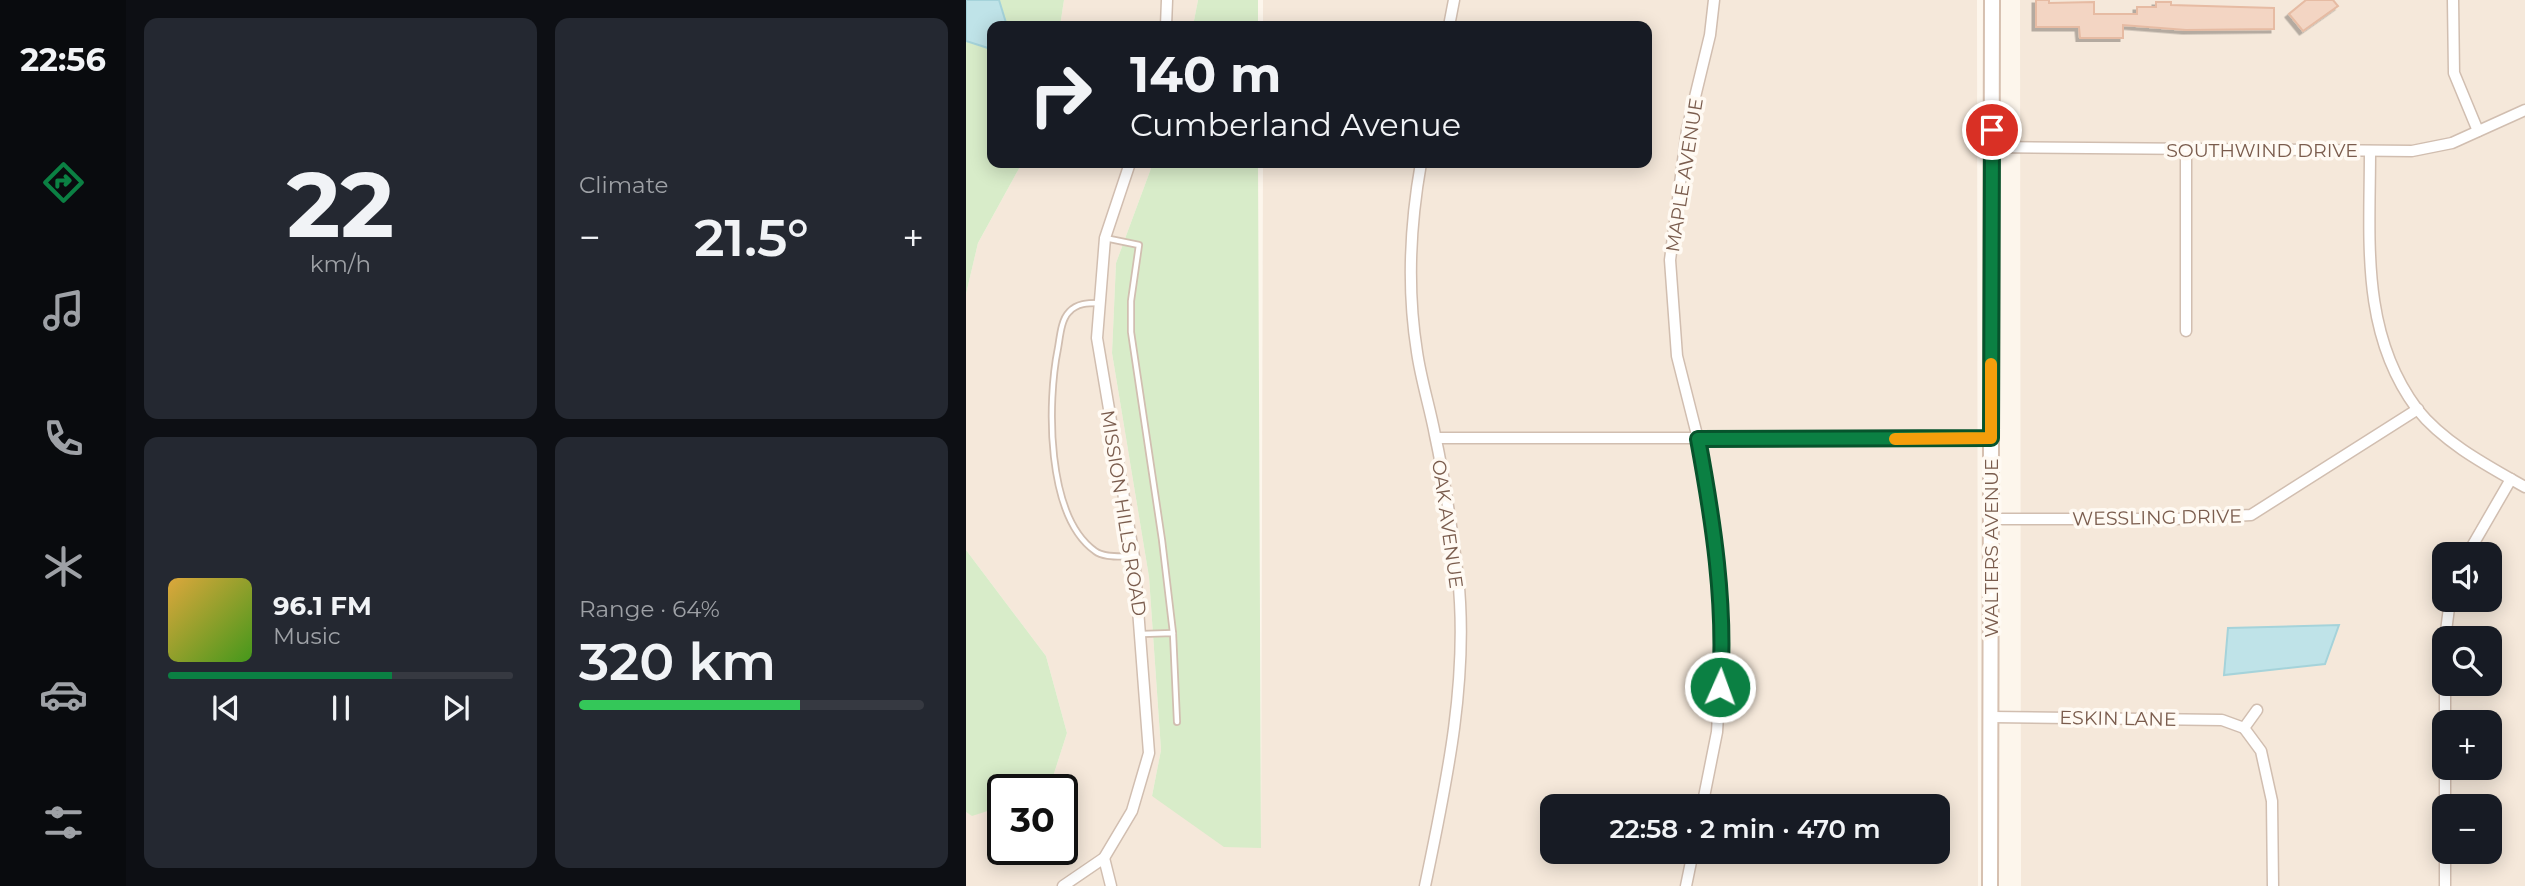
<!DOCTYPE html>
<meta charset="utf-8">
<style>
body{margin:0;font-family:Montserrat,sans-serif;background:#242831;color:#f1f3f6;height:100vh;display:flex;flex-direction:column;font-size:26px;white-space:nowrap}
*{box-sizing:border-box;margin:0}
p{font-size:23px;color:#9ea1a6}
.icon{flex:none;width:38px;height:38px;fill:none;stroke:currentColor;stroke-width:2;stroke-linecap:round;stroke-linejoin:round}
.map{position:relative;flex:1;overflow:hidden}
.panel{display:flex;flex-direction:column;gap:18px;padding:18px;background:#0d0f14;width:840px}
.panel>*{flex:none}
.top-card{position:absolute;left:21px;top:21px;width:665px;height:147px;border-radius:14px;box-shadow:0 4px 18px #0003;background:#171b24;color:#f1f3f6;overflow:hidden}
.controls{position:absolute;left:1466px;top:542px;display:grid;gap:14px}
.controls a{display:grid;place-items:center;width:70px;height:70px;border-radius:14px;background:#171b24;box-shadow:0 4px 18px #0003;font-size:35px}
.speed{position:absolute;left:21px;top:774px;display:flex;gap:14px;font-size:35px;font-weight:700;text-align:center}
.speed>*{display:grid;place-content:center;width:91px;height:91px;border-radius:50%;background:#171b24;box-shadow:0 4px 18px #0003;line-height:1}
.speed .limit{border:4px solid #111;border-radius:10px;background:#fff;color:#111}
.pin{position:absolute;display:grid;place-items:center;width:60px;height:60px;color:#fff;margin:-30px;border:4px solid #fff;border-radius:50%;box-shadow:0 2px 7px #0007}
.me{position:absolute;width:77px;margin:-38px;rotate:2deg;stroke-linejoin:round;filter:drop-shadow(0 0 5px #0008)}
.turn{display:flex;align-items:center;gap:24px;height:147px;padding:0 28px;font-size:32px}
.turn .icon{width:91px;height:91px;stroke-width:2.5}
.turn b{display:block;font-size:49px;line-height:60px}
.big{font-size:52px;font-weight:600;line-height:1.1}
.panel .widget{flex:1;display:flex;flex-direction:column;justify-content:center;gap:10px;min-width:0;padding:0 24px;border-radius:14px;background:#242831}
.panel .dial{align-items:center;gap:0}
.dial b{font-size:91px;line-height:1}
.song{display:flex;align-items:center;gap:21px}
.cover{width:84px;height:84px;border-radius:10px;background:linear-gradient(135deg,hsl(40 70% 55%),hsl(100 70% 35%))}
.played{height:7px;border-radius:4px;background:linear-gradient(90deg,#0b8043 65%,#363941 65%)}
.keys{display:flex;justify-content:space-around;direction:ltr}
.heat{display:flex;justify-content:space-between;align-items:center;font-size:38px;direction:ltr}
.charge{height:10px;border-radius:5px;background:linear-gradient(90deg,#34c759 64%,#363941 0)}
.panel .tiles{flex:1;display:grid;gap:18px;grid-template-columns:repeat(2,1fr)}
.trip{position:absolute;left:574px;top:794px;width:410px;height:70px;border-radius:14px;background:#171b24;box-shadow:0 4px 18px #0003;font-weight:600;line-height:70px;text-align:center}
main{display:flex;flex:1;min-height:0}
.menu{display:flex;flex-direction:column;width:126px;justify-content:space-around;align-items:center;background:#090b0e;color:#9ea1a6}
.menu .icon{width:49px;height:49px}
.menu .current{color:#0b8043}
.menu b{font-size:32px;color:#f1f3f6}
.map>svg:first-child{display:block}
.residential{fill:#f5e8da;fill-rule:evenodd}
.green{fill:#d8ecc9}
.water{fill:#bfe3e8;stroke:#a5d3da;stroke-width:2}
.building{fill:#f3d5c3;stroke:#e6bba3;stroke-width:2;filter:url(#shadow)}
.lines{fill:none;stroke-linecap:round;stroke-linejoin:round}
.service-casing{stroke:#d1beb0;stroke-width:8}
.minor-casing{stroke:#d1beb0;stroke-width:13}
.secondary-casing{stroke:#d6c0b0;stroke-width:18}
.service{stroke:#fff;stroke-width:4.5}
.minor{stroke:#fff;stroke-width:10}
.secondary{stroke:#fff;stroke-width:14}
.route-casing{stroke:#07532c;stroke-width:18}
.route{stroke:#0b8043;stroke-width:12}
.slow{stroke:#f59e0b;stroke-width:12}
.labels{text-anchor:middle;stroke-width:7;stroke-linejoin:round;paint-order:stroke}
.street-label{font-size:19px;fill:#7a5c4d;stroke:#fffaf3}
</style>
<main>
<nav class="menu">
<b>22:56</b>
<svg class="icon current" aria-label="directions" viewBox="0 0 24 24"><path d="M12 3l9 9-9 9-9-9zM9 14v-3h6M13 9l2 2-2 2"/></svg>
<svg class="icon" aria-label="music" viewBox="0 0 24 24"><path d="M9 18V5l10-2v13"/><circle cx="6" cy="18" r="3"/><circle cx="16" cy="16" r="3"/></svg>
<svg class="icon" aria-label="phone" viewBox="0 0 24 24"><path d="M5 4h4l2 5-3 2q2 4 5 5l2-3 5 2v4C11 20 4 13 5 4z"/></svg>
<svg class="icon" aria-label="climate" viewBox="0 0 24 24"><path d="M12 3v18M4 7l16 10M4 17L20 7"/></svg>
<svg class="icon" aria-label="car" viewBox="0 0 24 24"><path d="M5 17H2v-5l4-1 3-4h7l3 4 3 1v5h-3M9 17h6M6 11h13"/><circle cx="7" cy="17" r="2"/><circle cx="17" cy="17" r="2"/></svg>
<svg class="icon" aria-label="filters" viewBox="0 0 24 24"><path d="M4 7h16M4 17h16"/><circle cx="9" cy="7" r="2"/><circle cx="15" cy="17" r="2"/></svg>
</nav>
<section class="panel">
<div class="tiles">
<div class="widget dial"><b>22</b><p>km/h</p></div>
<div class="widget"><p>Climate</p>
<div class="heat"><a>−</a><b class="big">21.5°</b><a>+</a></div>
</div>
<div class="widget">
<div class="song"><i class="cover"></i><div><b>96.1 FM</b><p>Music</p></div></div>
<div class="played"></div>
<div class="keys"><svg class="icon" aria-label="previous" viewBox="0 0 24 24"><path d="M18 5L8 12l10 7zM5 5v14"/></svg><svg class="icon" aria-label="pause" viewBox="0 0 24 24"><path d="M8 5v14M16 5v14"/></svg><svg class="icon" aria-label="next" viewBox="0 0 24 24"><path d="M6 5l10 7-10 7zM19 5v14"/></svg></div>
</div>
<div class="widget"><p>Range · 64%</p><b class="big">320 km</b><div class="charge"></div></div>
</div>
</section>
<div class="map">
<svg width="1559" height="886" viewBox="0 0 1559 886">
<defs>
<filter id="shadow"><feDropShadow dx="-3.5" dy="3.5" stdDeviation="0" flood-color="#0004"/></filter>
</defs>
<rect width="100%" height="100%" fill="#fdf6ec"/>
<!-- residential -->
<g class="residential">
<path d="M 98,0 L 232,0 L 227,26 L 94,26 Z"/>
<path d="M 297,0 L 1011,0 L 1012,886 L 0,886 L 0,812 L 6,815 L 37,806 L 37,849 L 96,849 L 96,789 L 83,789 L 101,733 L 80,656 L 0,550 L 0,294 L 12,243 L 56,163 L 187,163 L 150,263 L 146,353 L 183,577 L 195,750 L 186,796 L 295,848 L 297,163 L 681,163 L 681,26 L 297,26 ZM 586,807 L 971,807 L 971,852 L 586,852 Z"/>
<path d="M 1054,0 L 1559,0 L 1559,886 L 1055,886 ZM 1479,555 L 1524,555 L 1524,600 L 1479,600 ZM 1479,639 L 1524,639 L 1524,684 L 1479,684 ZM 1479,723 L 1524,723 L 1524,768 L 1479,768 ZM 1479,807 L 1524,807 L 1524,852 L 1479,852 Z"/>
</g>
<!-- green -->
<g class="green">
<path d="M 0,0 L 98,0 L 94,26 L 26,26 L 26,163 L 56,163 L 12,243 L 0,294 Z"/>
<path d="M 232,0 L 292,0 L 292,26 L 227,26 Z"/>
<path d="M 187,163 L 292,163 L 295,848 L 258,847 L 186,796 L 195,750 L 183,577 L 146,353 L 150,263 Z"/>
<path d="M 0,550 L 80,656 L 101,733 L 83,789 L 37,789 L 37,806 L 6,816 L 0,812 Z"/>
</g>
<!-- water -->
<g class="water">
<path d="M 0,0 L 33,0 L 41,26 L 26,26 L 26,44 L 22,48 L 0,41 Z"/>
<path d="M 1373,625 L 1359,664 L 1258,675 L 1262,628 Z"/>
</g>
<!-- building -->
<g class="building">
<path d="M 1070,0 L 1083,0 L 1083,3 L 1128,2 L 1128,14 L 1171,14 L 1171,7 L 1190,7 L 1190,2 L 1205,2 L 1205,5 L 1308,8 L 1308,29 L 1220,30 L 1157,25 L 1157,38 L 1114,38 L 1113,27 L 1070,27 Z"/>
<path d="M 1340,0 L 1367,0 L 1372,6 L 1337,31 L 1323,14 Z"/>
</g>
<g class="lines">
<defs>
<g id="service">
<path d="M 139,238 L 173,245 L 165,301 L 165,332 L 196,540 L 207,633"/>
<path d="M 133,303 C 122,303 111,303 103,312 C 95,320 94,337 92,348 C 81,402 80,516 129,551 C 138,558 155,556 166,557"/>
<path d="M 176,634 L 207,633 L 211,722"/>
</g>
<g id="minor">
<path d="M 1487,0 L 1488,73 L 1512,131"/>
<path d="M 200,26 L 201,0"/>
<path d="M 483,26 L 488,0"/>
<path d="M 1026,147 L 1446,151 L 1486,143 L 1559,110"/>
<path d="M 1404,151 C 1404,240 1394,333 1451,409 C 1478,443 1522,466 1559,487"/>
<path d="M 455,163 C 444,225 441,290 451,352 C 455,380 464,408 469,435 C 479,481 486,530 492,577 C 503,680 480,785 459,886"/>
<path d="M 1220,331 L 1220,150"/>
<path d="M 470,438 L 1025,438"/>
<path d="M 1025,519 L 1210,519 L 1285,515 L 1452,409"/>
<path d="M 1501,555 L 1545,479"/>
<path d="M 1479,639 L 1484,600"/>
<path d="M 1479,651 L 1479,836"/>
<path d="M 1291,710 L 1278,728 L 1295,751 L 1306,801 L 1307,886"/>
<path d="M 1025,717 L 1256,720 L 1278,728"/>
<path d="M 736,807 L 751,732 L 755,665 L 753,598 L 748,531 L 732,439 L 711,356 L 704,260 L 721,130 L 744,35 L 748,0"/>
<path d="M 1479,852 L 1479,886"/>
<path d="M 138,858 L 145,886"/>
<path d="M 97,886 L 138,858 L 166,811 L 183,753 L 168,557 L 131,338 L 139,238 L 164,163"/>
<path d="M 720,886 L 727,852"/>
</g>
<path id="secondary" d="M 1024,886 L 1026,0"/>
</defs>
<!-- service casing -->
<use href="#service" class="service-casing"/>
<!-- minor casing -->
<use href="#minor" class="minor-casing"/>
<!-- secondary casing -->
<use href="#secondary" class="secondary-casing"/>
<!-- service -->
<use href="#service" class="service"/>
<!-- minor -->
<use href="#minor" class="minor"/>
<!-- secondary -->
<use href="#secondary" class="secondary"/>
</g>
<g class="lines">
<defs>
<path id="route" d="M 754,687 C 760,604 747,520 732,439 L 1025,438 L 1026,130"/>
</defs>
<!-- route casing -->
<use href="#route" class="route-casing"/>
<!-- route -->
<use href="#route" class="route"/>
<!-- slow -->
<path class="slow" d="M 929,439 L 1025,438 L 1025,364"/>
</g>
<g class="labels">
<!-- street labels -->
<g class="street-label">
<text x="1296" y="157">SOUTHWIND DRIVE</text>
<text transform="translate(718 175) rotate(-81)" y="7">MAPLE AVENUE</text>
<text transform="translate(158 513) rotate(81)" y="7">MISSION HILLS ROAD</text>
<text transform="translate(1191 517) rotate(-1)" y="7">WESSLING DRIVE</text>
<text transform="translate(482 524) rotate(82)" y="7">OAK AVENUE</text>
<text transform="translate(1025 548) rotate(-90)" y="7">WALTERS AVENUE</text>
<text transform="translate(1152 718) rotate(1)" y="7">ESKIN LANE</text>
</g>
</g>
</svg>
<div class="controls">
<a><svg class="icon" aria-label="sound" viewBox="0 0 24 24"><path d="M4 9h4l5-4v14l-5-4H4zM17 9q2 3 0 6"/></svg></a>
<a><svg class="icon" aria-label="search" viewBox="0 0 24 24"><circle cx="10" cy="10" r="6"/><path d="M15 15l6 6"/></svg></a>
<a>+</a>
<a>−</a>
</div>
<div class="speed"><div class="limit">30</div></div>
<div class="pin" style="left:1026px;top:130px;background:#d93025"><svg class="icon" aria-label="arrive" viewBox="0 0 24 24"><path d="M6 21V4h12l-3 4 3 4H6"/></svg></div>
<svg class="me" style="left:754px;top:687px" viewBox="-20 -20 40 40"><circle r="17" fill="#0b8043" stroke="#fff" stroke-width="3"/><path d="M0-11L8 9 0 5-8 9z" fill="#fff"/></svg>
<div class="trip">22:58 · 2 min · 470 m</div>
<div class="top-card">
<div class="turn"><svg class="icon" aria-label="right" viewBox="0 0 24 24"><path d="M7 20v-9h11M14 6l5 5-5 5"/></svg><div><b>140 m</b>Cumberland Avenue</div></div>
</div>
</div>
</main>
